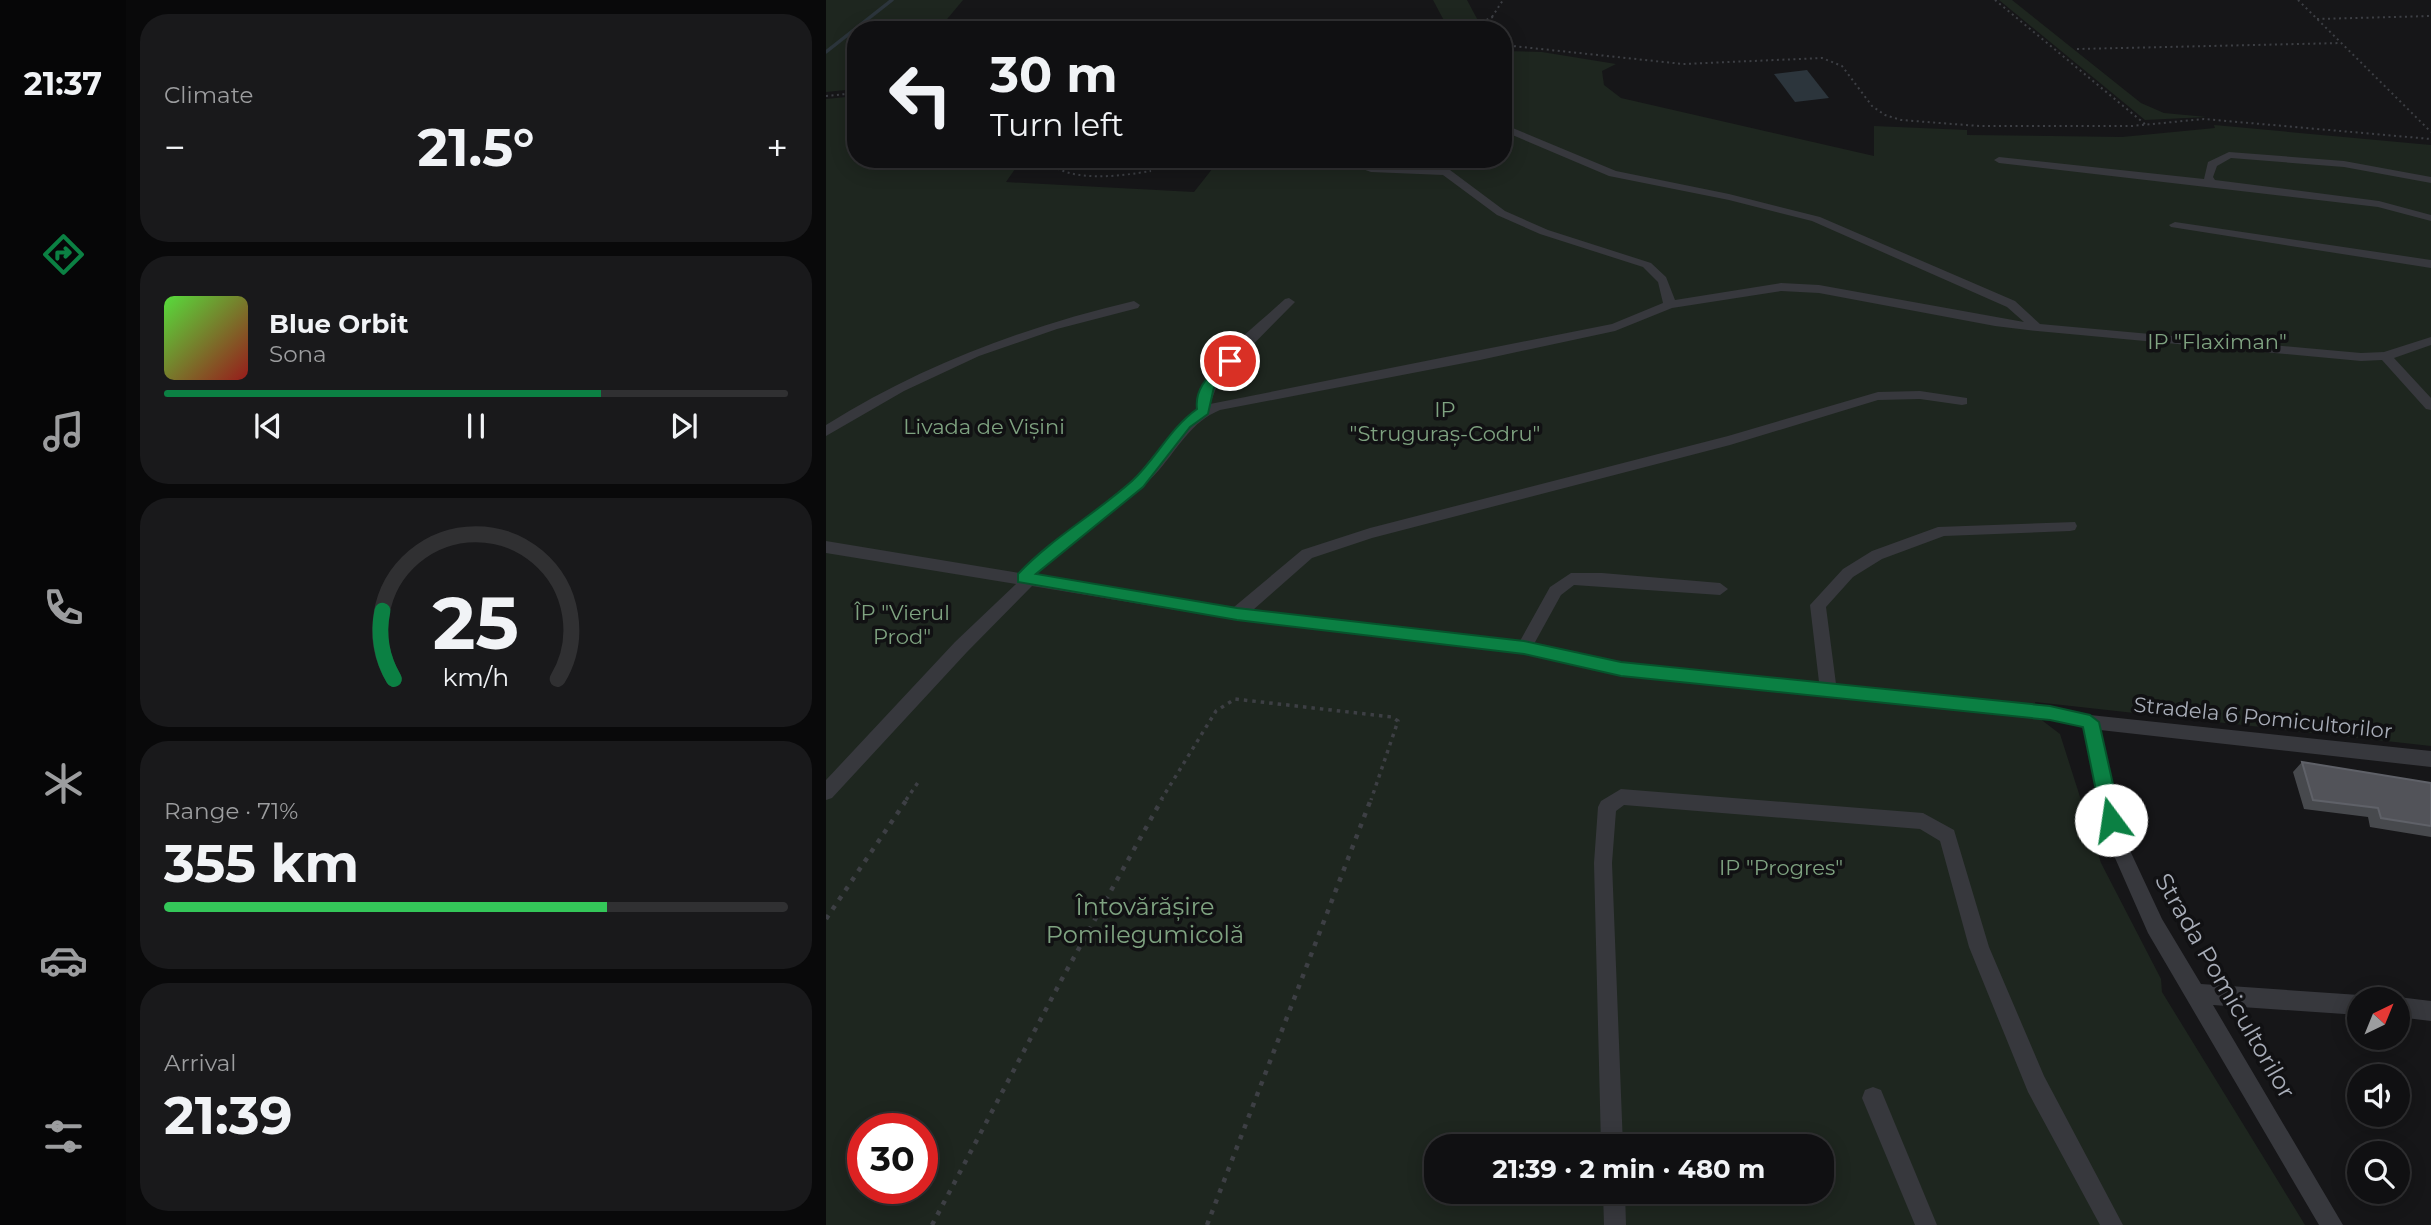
<!DOCTYPE html>
<meta charset="utf-8">
<style>
body{margin:0;font-family:Montserrat,sans-serif;background:#19191b;color:#f1f3f6;height:100vh;display:flex;flex-direction:column;font-size:26px;white-space:nowrap}
*{box-sizing:border-box;margin:0}
p{font-size:23px;color:#9c9d9f}
.icon{flex:none;width:38px;height:38px;fill:none;stroke:currentColor;stroke-width:2;stroke-linecap:round;stroke-linejoin:round}
.map{position:relative;flex:1;overflow:hidden}
.details{display:flex;flex-direction:column;gap:14px;padding:14px;background:#09090a;width:700px}
.details>*{flex:none}
.guide{position:absolute;left:21px;top:21px;width:665px;height:147px;border-radius:28px;box-shadow:0 4px 18px #0003,0 0 0 2px #303032;background:#101012;color:#f1f3f6;overflow:hidden}
.needle{width:46px;rotate:43deg}
.fabs{position:absolute;left:1521px;top:987px;display:grid;gap:14px}
.fabs a{display:grid;place-items:center;width:63px;height:63px;border-radius:50%;background:#101012;box-shadow:0 4px 18px #0003,0 0 0 2px #303032;font-size:35px}
.speed{position:absolute;left:21px;top:1113px;display:flex;gap:14px;font-size:35px;font-weight:700;text-align:center}
.speed>*{display:grid;place-content:center;width:91px;height:91px;border-radius:50%;background:#101012;box-shadow:0 4px 18px #0003,0 0 0 2px #303032;line-height:1}
.speed .limit{border:10px solid #d22;background:#fff;color:#111}
.pin{position:absolute;display:grid;place-items:center;width:60px;height:60px;color:#fff;margin:-30px;border:4px solid #fff;border-radius:50%;box-shadow:0 2px 7px #0007}
.me{position:absolute;width:77px;margin:-38px;rotate:346deg;stroke-linejoin:round;filter:drop-shadow(0 0 5px #0008)}
.turn{display:flex;align-items:center;gap:24px;height:147px;padding:0 28px;font-size:32px}
.turn .icon{width:91px;height:91px;stroke-width:2.5}
.turn b{display:block;font-size:49px;line-height:60px}
.big{font-size:52px;font-weight:700;line-height:1.1}
.details .tile{flex:1;display:flex;flex-direction:column;justify-content:center;gap:10px;min-width:0;padding:0 24px;border-radius:28px;background:#19191b}
.details .dial{align-items:center;gap:0}
.dial svg{height:182px;overflow:visible;fill:none;stroke:#303032;stroke-width:7;stroke-linecap:round;text-anchor:middle}
.dial text{fill:#f1f3f6;stroke:none}
.song{display:flex;align-items:center;gap:21px}
.cover{width:84px;height:84px;border-radius:10px;background:linear-gradient(135deg,hsl(110 70% 55%),hsl(0 70% 35%))}
.played{height:7px;border-radius:4px;background:linear-gradient(90deg,#0b8043 70%,#303032 70%)}
.keys{display:flex;justify-content:space-around;direction:ltr}
.heat{display:flex;justify-content:space-between;align-items:center;font-size:38px;direction:ltr}
.charge{height:10px;border-radius:5px;background:linear-gradient(90deg,#34c759 71%,#303032 0)}
.trip{position:absolute;left:598px;top:1134px;width:410px;height:70px;border-radius:28px;background:#101012;box-shadow:0 4px 18px #0003,0 0 0 2px #303032;font-weight:700;line-height:70px;text-align:center}
main{display:flex;flex:1;min-height:0}
.tab-bar{display:flex;flex-direction:column;width:126px;justify-content:space-around;align-items:center;background:#060607;color:#9c9d9f}
.tab-bar .icon{width:49px;height:49px}
.tab-bar .current{color:#0b8043}
.tab-bar b{font-size:32px;color:#f1f3f6}
.map>svg:first-child{display:block}
.green{fill:#1e261f;fill-rule:evenodd}
.water{fill:#2c353c}
.lines{fill:none;stroke-linecap:round;stroke-linejoin:round}
.stream{stroke:#2c353c;stroke-width:3.5}
.path-far2{stroke:#3d3f44;stroke-width:2;stroke-dasharray:2 3.5;stroke-linecap:butt}
.path-far1{stroke:#3d3f44;stroke-width:3.5;stroke-dasharray:3.5 5;stroke-linecap:butt}
.path{stroke:#3d3f44;stroke-width:4.5;stroke-dasharray:4.5 7;stroke-linecap:butt}
.minor{fill:#37383d;fill-rule:evenodd}
.wall{fill:#47494d}
.building{fill:#525359;stroke:#5f6168;stroke-width:2}
.route{fill:#0b8043;stroke:#07532c;stroke-width:2}
.labels{text-anchor:middle;stroke-width:7;stroke-linejoin:round;paint-order:stroke}
.park-label{font-size:21px;fill:#7fa381;stroke:#111113}
.street-label{font-size:21px;fill:#a8adb8;stroke:#111113}
.near-park-label{font-size:24px;fill:#7fa381;stroke:#111113}
.near-street-label{font-size:24px;fill:#a8adb8;stroke:#111113}
</style>
<main>
<nav class="tab-bar">
<b>21:37</b>
<svg class="icon current" aria-label="directions" viewBox="0 0 24 24"><path d="M12 3l9 9-9 9-9-9zM9 14v-3h6M13 9l2 2-2 2"/></svg>
<svg class="icon" aria-label="music" viewBox="0 0 24 24"><path d="M9 18V5l10-2v13"/><circle cx="6" cy="18" r="3"/><circle cx="16" cy="16" r="3"/></svg>
<svg class="icon" aria-label="phone" viewBox="0 0 24 24"><path d="M5 4h4l2 5-3 2q2 4 5 5l2-3 5 2v4C11 20 4 13 5 4z"/></svg>
<svg class="icon" aria-label="climate" viewBox="0 0 24 24"><path d="M12 3v18M4 7l16 10M4 17L20 7"/></svg>
<svg class="icon" aria-label="car" viewBox="0 0 24 24"><path d="M5 17H2v-5l4-1 3-4h7l3 4 3 1v5h-3M9 17h6M6 11h13"/><circle cx="7" cy="17" r="2"/><circle cx="17" cy="17" r="2"/></svg>
<svg class="icon" aria-label="filters" viewBox="0 0 24 24"><path d="M4 7h16M4 17h16"/><circle cx="9" cy="7" r="2"/><circle cx="15" cy="17" r="2"/></svg>
</nav>
<section class="details">
<div class="tile"><p>Climate</p>
<div class="heat"><a>−</a><b class="big">21.5°</b><a>+</a></div>
</div>
<div class="tile">
<div class="song"><i class="cover"></i><div><b>Blue Orbit</b><p>Sona</p></div></div>
<div class="played"></div>
<div class="keys"><svg class="icon" aria-label="previous" viewBox="0 0 24 24"><path d="M18 5L8 12l10 7zM5 5v14"/></svg><svg class="icon" aria-label="pause" viewBox="0 0 24 24"><path d="M8 5v14M16 5v14"/></svg><svg class="icon" aria-label="next" viewBox="0 0 24 24"><path d="M6 5l10 7-10 7zM19 5v14"/></svg></div>
</div>
<div class="tile dial"><svg viewBox="0 0 100 80">
<path d="M14 69A42 42 0 1 1 86 69"/>
<path d="M14 69A42 42 0 0 1 9 39" stroke="#0b8043"/>
<text x="50" y="56" font-size="32" font-weight="700">25</text>
<text x="50" y="72" font-size="11">km/h</text>
</svg></div>
<div class="tile"><p>Range · 71%</p><b class="big">355 km</b><div class="charge"></div></div>
<div class="tile"><p>Arrival</p><b class="big">21:39</b></div>
</section>
<div class="map">
<svg width="1605" height="1225" viewBox="0 0 1605 1225">
<rect width="100%" height="100%" fill="#161618"/>
<!-- green -->
<g class="green">
<path d="M 0,0 L 137,0 L 112,30 L 30,30 L 30,89 L 0,92 Z"/>
<path d="M 607,0 L 641,0 L 657,30 L 623,30 Z"/>
<path d="M 1173,0 L 1186,0 L 1315,103 L 1338,113 L 1381,117 L 1319,120 Z"/>
<path d="M 677,51 L 716,52 L 790,64 L 776,71 L 778,85 L 795,98 L 1048,156 L 1048,126 L 1141,130 L 1141,135 L 1296,137 L 1389,128 L 1388,125 L 1605,145 L 1605,746 L 1209,702 L 1213,718 L 1234,734 L 1275,863 L 1335,979 L 1336,992 L 1479,1225 L 0,1225 L 0,99 L 30,96 L 22,120 L 30,124 L 30,159 L 196,159 L 180,182 L 368,192 L 394,159 L 677,159 ZM 37,1129 L 96,1129 L 96,1188 L 37,1188 ZM 611,1146 L 996,1146 L 996,1192 L 611,1192 Z"/>
</g>
<!-- water -->
<path class="water" d="M 981,70 L 1003,98 L 969,102 L 948,74 Z"/>
<g class="lines">
<!-- stream -->
<path class="stream" d="M 0,52 L 66,0"/>
<!-- path-far2 -->
<g class="path-far2">
<path d="M 1169,0 L 1319,124"/>
<path d="M 1472,0 L 1605,132"/>
<path d="M 666,17 L 677,0"/>
<path d="M 1491,19 L 1605,16"/>
<path d="M 641,30 L 666,17 L 670,30"/>
<path d="M 677,45 L 857,64 L 996,58 L 1016,66 L 1046,106 L 1059,115 L 1075,120 L 1153,126 L 1306,126 L 1378,119 L 1605,139"/>
<path d="M 1251,49 L 1515,43"/>
<path d="M 0,96 L 30,93"/>
<path d="M 218,159 C 242,184 294,176 325,171"/>
</g>
<!-- path-far1 -->
<g class="path-far1">
<path d="M 80,800 L 93,781"/>
<path d="M 335,800 L 390,711 L 409,699 L 566,717 L 572,721 L 545,800"/>
</g>
<!-- path -->
<g class="path">
<path d="M 0,919 L 81,799"/>
<path d="M 106,1225 L 237,977 L 336,799"/>
<path d="M 381,1225 L 545,799"/>
</g>
<!-- minor -->
<g class="minor">
<path d="M 30,105 L 30,123 L 21,114 Z"/>
<path d="M 677,124 L 790,171 L 903,194 L 994,217 L 1189,301 L 1214,324 L 1535,353 L 1558,352 L 1605,337 L 1605,345 L 1568,358 L 1605,398 L 1605,410 L 1600,409 L 1556,360 L 1535,361 L 1211,331 L 1169,326 L 993,293 L 955,291 L 846,308 L 789,331 L 654,360 L 394,410 C 365,422 353,447 333,470 C 297,511 247,536 210,575 L 408,607 L 476,550 L 544,528 L 902,436 L 1052,392 L 1094,391 L 1141,398 L 1141,404 L 1136,405 L 1094,399 L 1052,400 L 904,445 L 546,538 L 486,558 L 427,610 L 694,641 L 724,587 L 745,573 L 776,573 L 894,583 L 902,589 L 894,595 L 748,585 L 735,595 L 708,644 L 795,662 L 993,682 L 984,605 L 1017,569 L 1046,551 L 1112,527 L 1249,522 L 1251,526 L 1249,530 L 1244,531 L 1118,536 L 1056,559 L 1027,577 L 1000,607 L 1010,684 L 1224,706 L 1264,715 L 1605,751 L 1605,767 L 1274,730 L 1300,842 L 1336,919 L 1375,984 L 1533,995 L 1540,998 L 1533,999 L 1533,1015 L 1387,1005 L 1517,1225 L 1493,1225 L 1322,933 L 1282,842 L 1257,727 L 1224,720 L 795,676 L 698,654 L 411,620 L 206,586 L 141,652 L 6,798 L 0,800 L 0,780 L 129,642 L 190,584 L 0,553 L 0,541 L 193,573 L 309,478 L 351,427 L 370,410 C 375,364 427,329 459,299 L 463,298 L 469,302 L 401,371 L 392,383 L 384,404 L 786,324 L 837,303 L 832,282 L 817,267 L 714,234 L 671,215 L 617,175 L 545,172 L 531,167 L 527,159 L 537,159 L 547,166 L 624,170 L 679,211 L 722,230 L 825,263 L 840,277 L 849,300 L 955,283 L 993,285 L 1198,322 L 1181,307 L 986,221 L 903,200 L 783,176 L 677,131 Z"/>
<path d="M 1403,152 L 1518,161 L 1605,177 L 1605,183 L 1518,167 L 1405,158 L 1391,166 L 1387,177 L 1389,180 L 1553,201 L 1605,215 L 1605,221 L 1552,207 L 1173,163 L 1168,160 L 1173,157 L 1378,179 L 1382,162 Z"/>
<path d="M 1349,222 L 1605,260 L 1605,268 L 1345,227 L 1343,225 Z"/>
<path d="M 308,301 L 314,305 L 312,308 L 231,329 L 153,356 L 78,391 L 0,436 L 0,425 C 96,365 198,327 308,301 Z"/>
<path d="M 795,789 L 1097,813 L 1128,830 L 1163,947 L 1218,1076 L 1297,1225 L 1274,1225 L 1202,1092 L 1143,947 L 1114,841 L 1094,829 L 798,805 L 790,811 L 786,863 L 797,1146 L 775,1146 L 768,863 L 772,807 L 775,801 Z"/>
<path d="M 1572,997 L 1605,1001 L 1605,1021 L 1572,1017 L 1572,999 L 1566,999 Z"/>
<path d="M 1047,1087 L 1055,1090 L 1111,1225 L 1089,1225 L 1036,1098 L 1039,1090 Z"/>
<path d="M 777,1192 L 799,1192 L 800,1225 L 778,1225 Z"/>
</g>
</g>
<!-- wall -->
<path class="wall" d="M 1476,762 L 1605,783 L 1605,837 L 1544,827 L 1542,817 L 1478,809 L 1467,772 Z"/>
<!-- building -->
<path class="building" d="M 1476,762 L 1605,783 L 1605,826 L 1555,818 L 1552,808 L 1487,800 Z"/>
<!-- route -->
<path class="route" d="M 400,358 L 411,361 L 388,387 L 382,414 L 364,427 L 317,487 L 210,574 L 411,608 L 698,641 L 795,662 L 1224,706 L 1264,715 L 1273,722 L 1295,820 L 1292,826 L 1285,828 L 1279,826 L 1276,820 L 1257,727 L 1224,720 L 795,676 L 698,654 L 411,620 L 192,582 L 192,574 C 226,538 269,514 306,481 C 330,459 343,429 371,409 C 368,387 386,373 400,358 Z"/>
<g class="labels">
<!-- park labels -->
<g class="park-label">
<text x="1391" y="349">IP "Flaximan"</text>
<text x="619" y="417">IP<tspan x="619" dy="24">"Struguraș-Codru"</tspan></text>
<text x="158" y="434">Livada de Vișini</text>
<text x="76" y="620">ÎP "Vierul<tspan x="76" dy="24">Prod"</tspan></text>
<text x="955" y="875">IP "Progres"</text>
</g>
<!-- street labels -->
<g class="street-label">
<text transform="translate(1437 718) rotate(6)" y="7">Stradela 6 Pomicultorilor</text>
</g>
<!-- near-park labels -->
<g class="near-park-label">
<text x="319" y="915">Întovărășire<tspan x="319" dy="28">Pomilegumicolă</tspan></text>
</g>
<!-- near-street labels -->
<g class="near-street-label">
<text transform="translate(1399 986) rotate(60)" y="8">Strada Pomicultorilor</text>
</g>
</g>
</svg>
<div class="fabs">
<a><svg class="needle" viewBox="-14 -14 28 28"><path d="M0-13l5 13h-10z" fill="#e53935"/><path d="M0 13l5-13h-10z" fill="#9c9d9f"/></svg></a>
<a><svg class="icon" aria-label="sound" viewBox="0 0 24 24"><path d="M4 9h4l5-4v14l-5-4H4zM17 9q2 3 0 6"/></svg></a>
<a><svg class="icon" aria-label="search" viewBox="0 0 24 24"><circle cx="10" cy="10" r="6"/><path d="M15 15l6 6"/></svg></a>
</div>
<div class="speed"><div class="limit">30</div></div>
<div class="pin" style="left:404px;top:361px;background:#d93025"><svg class="icon" aria-label="arrive" viewBox="0 0 24 24"><path d="M6 21V4h12l-3 4 3 4H6"/></svg></div>
<svg class="me" style="left:1285px;top:820px" viewBox="-20 -20 40 40"><circle r="19" fill="#fff"/><path d="M0-13L10 11 0 6-10 11z" fill="#0b8043"/></svg>
<div class="trip">21:39 · 2 min · 480 m</div>
<div class="guide">
<div class="turn"><svg class="icon" aria-label="left" viewBox="0 0 24 24"><path d="M17 20v-9H6M10 6l-5 5 5 5"/></svg><div><b>30 m</b>Turn left</div></div>
</div>
</div>
</main>
